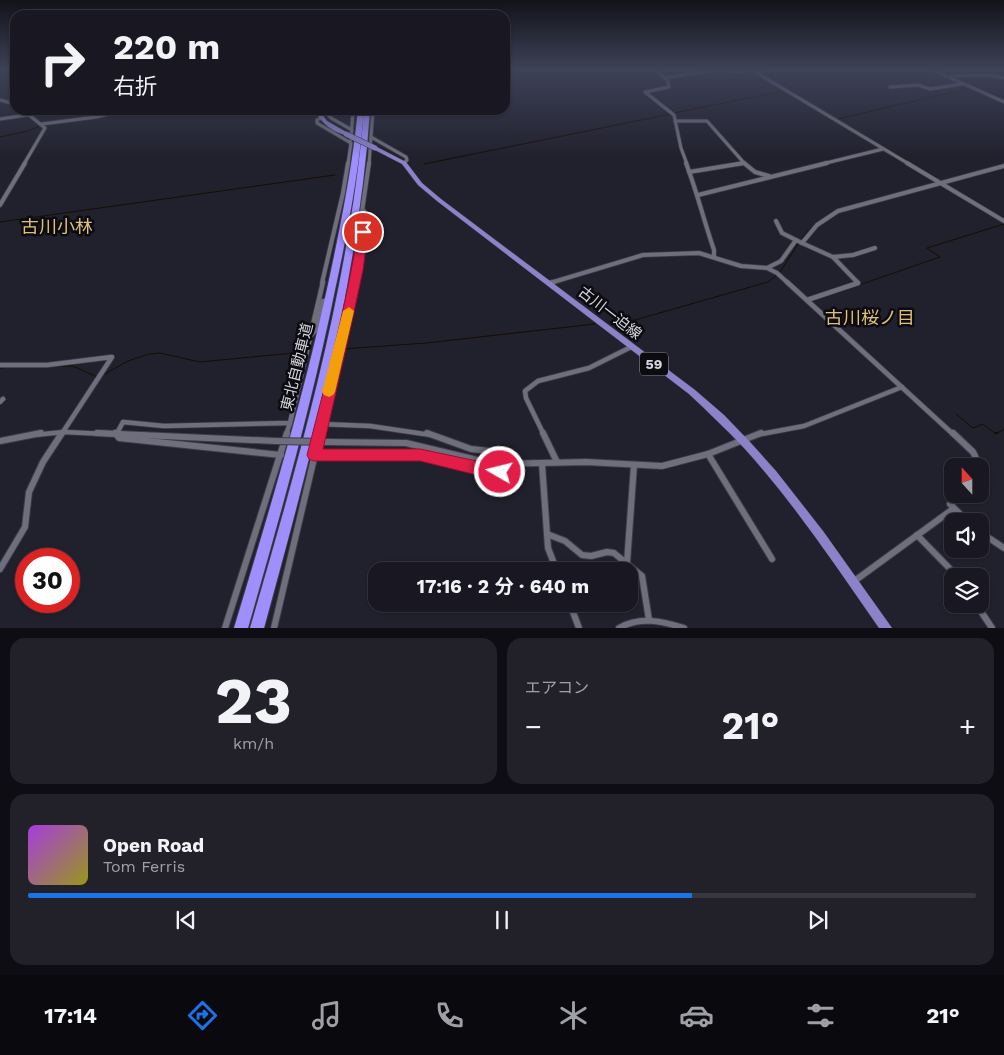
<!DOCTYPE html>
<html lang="ja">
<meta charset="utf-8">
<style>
body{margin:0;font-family:"Work Sans","Noto Sans JP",sans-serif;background:#22212a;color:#f1f3f6;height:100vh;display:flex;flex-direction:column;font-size:19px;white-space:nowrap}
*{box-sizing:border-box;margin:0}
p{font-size:16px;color:#9fa0a5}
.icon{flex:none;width:28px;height:28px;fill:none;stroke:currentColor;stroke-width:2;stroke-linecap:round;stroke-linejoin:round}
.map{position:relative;height:628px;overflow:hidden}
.sheet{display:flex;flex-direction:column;gap:10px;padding:10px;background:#0e0d13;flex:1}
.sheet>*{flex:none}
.banner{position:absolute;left:10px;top:10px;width:500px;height:105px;border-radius:15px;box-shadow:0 1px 4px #0004,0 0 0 1px #373740;background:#191822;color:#f1f3f6;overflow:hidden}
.needle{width:32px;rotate:339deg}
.fabs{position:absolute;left:944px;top:458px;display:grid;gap:10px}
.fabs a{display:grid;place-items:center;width:45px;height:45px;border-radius:10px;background:#191822;box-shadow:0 1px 4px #0004,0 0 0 1px #373740;font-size:25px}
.speed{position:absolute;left:15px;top:548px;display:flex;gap:10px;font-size:25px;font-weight:700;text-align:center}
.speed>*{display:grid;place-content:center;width:65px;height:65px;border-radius:50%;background:#191822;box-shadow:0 1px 4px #0004,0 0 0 1px #373740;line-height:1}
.speed .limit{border:8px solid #d22;background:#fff;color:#111}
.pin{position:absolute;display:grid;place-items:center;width:42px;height:42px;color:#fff;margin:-21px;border:2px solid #fff;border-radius:50%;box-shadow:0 1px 5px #0007}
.me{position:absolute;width:55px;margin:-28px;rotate:278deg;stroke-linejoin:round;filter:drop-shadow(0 0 4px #0008)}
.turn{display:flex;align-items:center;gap:18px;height:105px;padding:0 20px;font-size:22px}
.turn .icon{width:65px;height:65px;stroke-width:2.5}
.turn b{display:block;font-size:35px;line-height:42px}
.big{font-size:38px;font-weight:700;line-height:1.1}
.sheet .card{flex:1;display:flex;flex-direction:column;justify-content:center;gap:8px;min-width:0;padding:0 18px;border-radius:15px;background:#22212a}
.sheet .dial{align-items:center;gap:0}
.dial b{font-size:65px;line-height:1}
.song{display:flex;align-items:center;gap:15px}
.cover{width:60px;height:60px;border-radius:8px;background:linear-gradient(135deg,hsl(280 70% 55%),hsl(60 70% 35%))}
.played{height:5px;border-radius:2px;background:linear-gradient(90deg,#1a73e8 70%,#373740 70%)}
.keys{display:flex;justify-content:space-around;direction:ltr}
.heat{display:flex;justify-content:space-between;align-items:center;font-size:28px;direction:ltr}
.sheet .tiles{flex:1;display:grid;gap:10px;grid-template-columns:1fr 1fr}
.card:last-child{grid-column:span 2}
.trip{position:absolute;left:368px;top:562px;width:270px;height:50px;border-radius:15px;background:#191822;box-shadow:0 1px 4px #0004,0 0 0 1px #373740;font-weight:700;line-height:50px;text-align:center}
.tabs{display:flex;height:80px;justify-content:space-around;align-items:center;background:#0a0a0e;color:#9fa0a5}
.tabs .icon{width:35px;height:35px}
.tabs .on{color:#1a73e8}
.tabs b{font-size:22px;color:#f1f3f6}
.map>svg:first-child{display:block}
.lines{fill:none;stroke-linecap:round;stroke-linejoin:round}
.stream-far1{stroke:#150e01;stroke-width:1}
.stream{stroke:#150e01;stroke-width:2}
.street-far3-casing{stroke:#3c3b45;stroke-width:4.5}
.street-far2-casing{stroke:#3c3b45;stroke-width:5.5}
.street-far1-casing{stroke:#3c3b45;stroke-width:6}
.street-casing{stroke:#3c3b45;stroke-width:8}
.primary-casing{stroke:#3c3b45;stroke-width:1}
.highway-casing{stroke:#3c3b45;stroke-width:2}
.street-far3{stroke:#6e6e7c;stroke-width:3}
.street-far2{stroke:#6e6e7c;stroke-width:4}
.street-far1{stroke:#6e6e7c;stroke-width:4.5}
.street{stroke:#6e6e7c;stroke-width:6}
.primary{fill:#8b82c9;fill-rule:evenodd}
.highway{fill:#9e8ffd;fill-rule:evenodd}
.street-bridge-casing{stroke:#3c3b45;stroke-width:8;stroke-linecap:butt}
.primary-bridge-casing{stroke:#3c3b45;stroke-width:6;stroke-linecap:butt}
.street-bridge{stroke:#6e6e7c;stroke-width:6}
.primary-bridge{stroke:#8b82c9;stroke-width:5}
.route{fill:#e11d48;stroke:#92132f}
.slow{fill:#f59e0b}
.labels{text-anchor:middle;stroke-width:5;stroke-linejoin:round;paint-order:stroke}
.shield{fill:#0b0b10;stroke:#9a99a1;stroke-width:1}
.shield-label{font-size:14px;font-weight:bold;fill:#d7d6df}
.street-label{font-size:15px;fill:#d7d6df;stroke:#0b0b10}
.quarter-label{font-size:18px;fill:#e1c077;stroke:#0b0b10}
</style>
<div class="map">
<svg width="1004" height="628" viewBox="0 0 1004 628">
<rect width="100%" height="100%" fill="#21202d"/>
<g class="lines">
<!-- stream-far1 -->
<g class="stream-far1">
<path d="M 979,70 L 988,73"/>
<path d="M 957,79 L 962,81"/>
<path d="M 674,113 L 783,91"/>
<path d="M 827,113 L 937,178"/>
<path d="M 838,119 L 970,88"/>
<path d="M 0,137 L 28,131 L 40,126"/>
<path d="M 424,164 L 671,114"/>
<path d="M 948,185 L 1004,218"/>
<path d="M 0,222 L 335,175"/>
<path d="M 800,241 C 821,210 855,204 889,195"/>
<path d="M 780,272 L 798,244"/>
<path d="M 859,285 L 940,257 L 927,248 L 1004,224"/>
<path d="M 609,322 L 635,320 L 768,282 L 777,275"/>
<path d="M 343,349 L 426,343 L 595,324"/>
<path d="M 23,367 L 73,366 L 97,377"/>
<path d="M 0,368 L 12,367"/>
<path d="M 103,375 L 128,361 L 149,354 L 160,353 L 200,362 L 304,352"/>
<path d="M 956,414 L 973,428 L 983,424 L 996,434 L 1004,429"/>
</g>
<!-- stream -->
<path class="stream" d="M 995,433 L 997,433"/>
<defs>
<g id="street-far3">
<path d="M 656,70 L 668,81 L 669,87 L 645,92 L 674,115 L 681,148 L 687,164"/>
<path d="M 718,70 L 739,72 L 752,70"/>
<path d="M 752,70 L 909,164"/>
<path d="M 933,70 L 1004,102"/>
<path d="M 756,72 L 768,70"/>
<path d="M 951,76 L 988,75 L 1004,78"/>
<path d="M 664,78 L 716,70"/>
<path d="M 890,87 L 918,85 L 930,89 L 962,84"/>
<path d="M 0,100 L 15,104"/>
<path d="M 23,110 L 45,128 L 24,164"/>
<path d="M 323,110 L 331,118 L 352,130"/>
<path d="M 373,110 L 371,137 L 406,157 L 407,160 L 404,163"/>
<path d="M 321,118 L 317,120 L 317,123 L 351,143 L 348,164"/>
<path d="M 0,119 L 27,115"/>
<path d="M 675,121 L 707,121 L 745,164"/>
<path d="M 42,124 L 96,117 L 126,110"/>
<path d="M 351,140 L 353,110"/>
<path d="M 369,164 L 371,137"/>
<path d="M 737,164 L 744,163"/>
<path d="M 822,164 L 883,149"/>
</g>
<g id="street-far2">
<path d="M 686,163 C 697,192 704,221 714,250 L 714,256"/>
<path d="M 744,163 L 755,172 L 769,176"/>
<path d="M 907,163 L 1004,221"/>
<path d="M 689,172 L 744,163"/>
<path d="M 698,195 L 827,163"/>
<path d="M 0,205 L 25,163"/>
<path d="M 776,221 L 782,233 L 796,240"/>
<path d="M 802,243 L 833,257 L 853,255 L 875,248"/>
<path d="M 833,257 L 858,283"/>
<path d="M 357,262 L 356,253 L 369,163"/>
<path d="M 767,268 L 777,273 L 788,283"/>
<path d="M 322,283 L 343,193 L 348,163"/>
<path d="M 355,283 L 364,211"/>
<path d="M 550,283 L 643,255 L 699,253 L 741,266 L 767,268 L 781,261 L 796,240 L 802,243 L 817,225 L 838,211 L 1004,166"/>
</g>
<g id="street-far1">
<path d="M 787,282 L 954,435"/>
<path d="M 550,283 L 554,282"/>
<path d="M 807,300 L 858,283 L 857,282"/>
<path d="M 343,330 L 347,300 L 345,300"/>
<path d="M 311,335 L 315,331 L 323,301 L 325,301"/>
<path d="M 0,365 L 47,365 L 112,357 L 61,435"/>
<path d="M 0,402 L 3,399"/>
<path d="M 321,424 L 370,426 L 431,435"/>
<path d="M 34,435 L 64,432 L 127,435"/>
<path d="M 116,435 L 123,422 L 164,426 L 290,423 L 323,282"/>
<path d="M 286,435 L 290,423"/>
<path d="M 319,435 L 355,282"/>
<path d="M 544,435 L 526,398 L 525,391 L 538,381 L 589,368 L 631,347"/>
<path d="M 756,435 L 804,426 L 902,387"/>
</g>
<g id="street">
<path d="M 97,433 L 275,441"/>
<path d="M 115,433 L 119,438 L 281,455"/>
<path d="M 543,433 L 557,462"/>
<path d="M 953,433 L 973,452 L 980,466"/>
<path d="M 0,441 L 41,433"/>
<path d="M 328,442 L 406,443 L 494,464 L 586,462 L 662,466 L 708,454 L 761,433"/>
<path d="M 708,454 L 772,559"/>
<path d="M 314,455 L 420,455 L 481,470 L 500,472 L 508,471 L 519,463 L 508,453 L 471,449 L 427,433"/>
<path d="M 542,464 L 548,548 L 557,571"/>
<path d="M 964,494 L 950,504 L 967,521"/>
<path d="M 980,532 L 1004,548"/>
<path d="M 547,534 L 565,541 L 582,555 L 591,556 L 607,552 L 614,553 L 642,576 L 649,620"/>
<path d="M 917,535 L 957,576"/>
<path d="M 627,563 L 634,465"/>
<path d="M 0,569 L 25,527 L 29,492 L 43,462 L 62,433"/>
<path d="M 853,582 L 953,509"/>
<path d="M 570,604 L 579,628"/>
<path d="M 976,604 L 992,628"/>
<path d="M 225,628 L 287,433"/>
<path d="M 274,628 L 320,433"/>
<path d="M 619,628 C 640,616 662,621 684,628"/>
</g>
<g id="primary">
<path d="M 315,110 L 319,110 L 327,121 L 348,133 L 348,135 C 334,134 320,122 315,110 Z"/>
<path d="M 375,146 L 406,162 L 422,183 L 441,199 L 695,390 L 724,415 L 750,442 L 776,471 L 823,531 L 892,628 L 879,628 C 836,566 794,503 744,448 C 726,429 708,412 689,394 L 437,201 L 418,185 L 402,164 L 373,149 L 373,147 Z"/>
</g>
<g id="highway">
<path d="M 358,110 L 364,110 C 359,171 348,230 335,290 C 312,404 280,516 248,628 L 234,628 C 268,515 302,403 327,289 C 340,229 352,170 358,110 Z"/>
<path d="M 364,110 L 370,110 C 358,284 310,460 264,628 L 250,628 C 299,460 350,284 364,110 Z"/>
</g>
</defs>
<!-- street-far3 casing -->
<use href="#street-far3" class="street-far3-casing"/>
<!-- street-far2 casing -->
<use href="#street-far2" class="street-far2-casing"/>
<!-- street-far1 casing -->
<use href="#street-far1" class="street-far1-casing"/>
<!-- street casing -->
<use href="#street" class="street-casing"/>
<!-- primary casing -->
<use href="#primary" class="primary-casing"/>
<!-- highway casing -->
<use href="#highway" class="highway-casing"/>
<!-- street-far3 -->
<use href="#street-far3" class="street-far3"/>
<!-- street-far2 -->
<use href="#street-far2" class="street-far2"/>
<!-- street-far1 -->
<use href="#street-far1" class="street-far1"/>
<!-- street -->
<use href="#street" class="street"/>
<!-- primary -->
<use href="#primary" class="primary"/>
<!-- highway -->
<use href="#highway" class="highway"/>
<defs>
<path id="street-bridge" d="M 275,441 L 328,442"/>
<path id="primary-bridge" d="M 346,134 L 375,148"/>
</defs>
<!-- street-bridge casing -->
<use href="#street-bridge" class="street-bridge-casing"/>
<!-- primary-bridge casing -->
<use href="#primary-bridge" class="primary-bridge-casing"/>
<!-- street-bridge -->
<use href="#street-bridge" class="street-bridge"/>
<!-- primary-bridge -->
<use href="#primary-bridge" class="primary-bridge"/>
</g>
<!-- sky -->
<linearGradient id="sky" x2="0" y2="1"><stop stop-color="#121219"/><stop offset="0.44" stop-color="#3d4257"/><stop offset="1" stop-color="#3d4257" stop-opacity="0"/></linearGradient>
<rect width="1004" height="158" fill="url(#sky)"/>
<!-- route -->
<path class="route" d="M 363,229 L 368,232 L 363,270 L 351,326 L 323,449 L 420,449 L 505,467 L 507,472 L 505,476 L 500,478 L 481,476 L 420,461 L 314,461 L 309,459 L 307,455 C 326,381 346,307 358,232 Z"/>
<!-- slow -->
<path class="slow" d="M 349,307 L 354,311 L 335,392 L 333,395 L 329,397 L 324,395 L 322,392 L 343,311 Z"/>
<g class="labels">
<!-- shield labels -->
<rect class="shield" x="640" y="352.5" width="28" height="23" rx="4"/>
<g class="shield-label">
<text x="654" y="369">59</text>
</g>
<!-- street labels -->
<g class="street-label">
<text transform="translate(610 313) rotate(38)" y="5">古川一迫線</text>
<text transform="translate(297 367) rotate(-76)" y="5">東北自動車道</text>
</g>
<!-- quarter labels -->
<g class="quarter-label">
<text x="57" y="233">古川小林</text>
<text x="870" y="324">古川桜ノ目</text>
</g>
</g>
</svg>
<div class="fabs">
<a><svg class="needle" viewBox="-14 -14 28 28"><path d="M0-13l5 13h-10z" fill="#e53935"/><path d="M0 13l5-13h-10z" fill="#9fa0a5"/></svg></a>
<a><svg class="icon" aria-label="sound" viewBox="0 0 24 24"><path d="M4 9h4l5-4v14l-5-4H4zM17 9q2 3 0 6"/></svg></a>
<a><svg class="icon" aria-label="layers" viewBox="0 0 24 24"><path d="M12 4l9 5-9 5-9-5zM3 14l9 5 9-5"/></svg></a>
</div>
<div class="speed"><div class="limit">30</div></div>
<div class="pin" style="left:363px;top:232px;background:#d93025"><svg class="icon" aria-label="arrive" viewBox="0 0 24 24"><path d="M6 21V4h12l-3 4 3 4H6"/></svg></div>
<svg class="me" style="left:500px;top:472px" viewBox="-20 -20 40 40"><circle r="17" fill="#e11d48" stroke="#fff" stroke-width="3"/><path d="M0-11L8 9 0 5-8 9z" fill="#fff"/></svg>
<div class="trip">17:16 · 2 分 · 640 m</div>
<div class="banner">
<div class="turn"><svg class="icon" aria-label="right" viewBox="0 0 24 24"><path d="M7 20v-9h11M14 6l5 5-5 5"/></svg><div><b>220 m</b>右折</div></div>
</div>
</div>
<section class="sheet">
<div class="tiles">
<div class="card dial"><b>23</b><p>km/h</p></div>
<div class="card"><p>エアコン</p>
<div class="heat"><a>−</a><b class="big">21°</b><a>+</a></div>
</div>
<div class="card">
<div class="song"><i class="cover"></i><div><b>Open Road</b><p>Tom Ferris</p></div></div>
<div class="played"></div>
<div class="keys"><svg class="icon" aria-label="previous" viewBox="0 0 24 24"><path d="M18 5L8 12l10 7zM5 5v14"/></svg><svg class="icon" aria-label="pause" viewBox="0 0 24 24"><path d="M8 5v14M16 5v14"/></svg><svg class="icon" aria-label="next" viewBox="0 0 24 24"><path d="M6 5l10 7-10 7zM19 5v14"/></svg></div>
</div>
</div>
</section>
<nav class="tabs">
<b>17:14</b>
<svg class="icon on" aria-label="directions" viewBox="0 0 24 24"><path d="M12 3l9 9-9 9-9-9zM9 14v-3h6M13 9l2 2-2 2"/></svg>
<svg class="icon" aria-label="music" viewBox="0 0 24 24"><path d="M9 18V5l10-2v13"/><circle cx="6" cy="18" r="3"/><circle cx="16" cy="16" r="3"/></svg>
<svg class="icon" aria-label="phone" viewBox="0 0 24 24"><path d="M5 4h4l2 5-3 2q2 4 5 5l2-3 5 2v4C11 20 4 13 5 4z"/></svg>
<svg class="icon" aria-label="climate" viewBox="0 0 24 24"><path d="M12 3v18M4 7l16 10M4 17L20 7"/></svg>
<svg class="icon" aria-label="car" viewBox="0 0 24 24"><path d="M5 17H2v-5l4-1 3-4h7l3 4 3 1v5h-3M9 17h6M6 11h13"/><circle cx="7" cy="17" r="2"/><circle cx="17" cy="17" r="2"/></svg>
<svg class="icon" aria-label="filters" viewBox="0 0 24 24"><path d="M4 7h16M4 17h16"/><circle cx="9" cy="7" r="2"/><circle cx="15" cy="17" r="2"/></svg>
<b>21°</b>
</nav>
